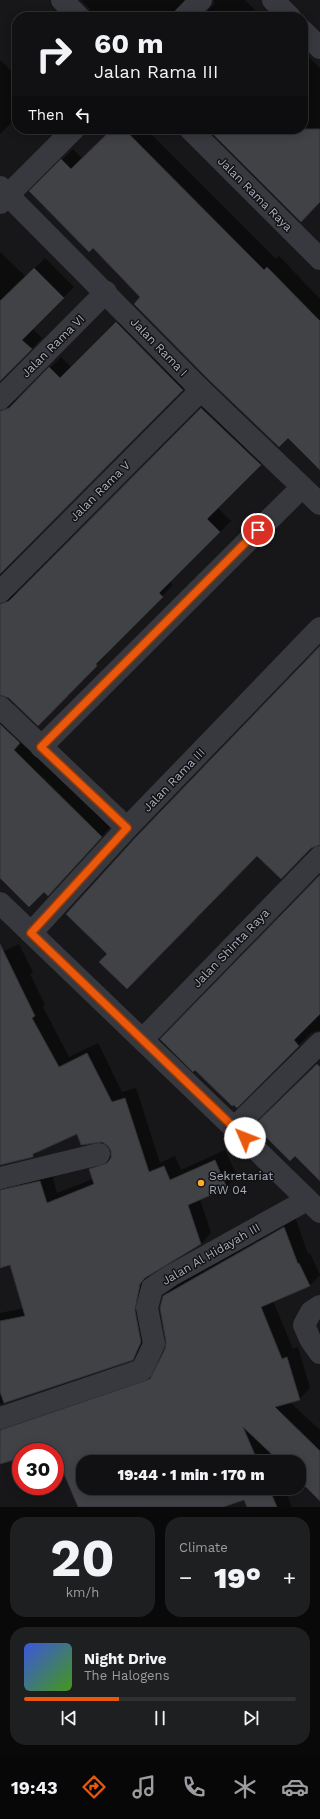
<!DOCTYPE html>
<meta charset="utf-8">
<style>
body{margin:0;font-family:"Work Sans",sans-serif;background:#1e1f21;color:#f1f3f6;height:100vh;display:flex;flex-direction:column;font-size:15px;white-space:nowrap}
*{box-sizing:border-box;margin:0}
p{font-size:13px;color:#9c9da0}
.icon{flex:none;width:22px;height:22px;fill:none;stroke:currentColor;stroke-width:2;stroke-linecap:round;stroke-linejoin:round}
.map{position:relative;height:1507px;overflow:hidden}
.side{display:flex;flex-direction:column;gap:10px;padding:10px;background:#09090a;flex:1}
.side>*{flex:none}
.hud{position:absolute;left:12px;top:12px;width:296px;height:122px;border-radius:16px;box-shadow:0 2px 10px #0003,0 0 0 1px #303133;background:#111113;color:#f1f3f6;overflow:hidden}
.speed{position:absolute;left:12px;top:1443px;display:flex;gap:8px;font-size:20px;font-weight:700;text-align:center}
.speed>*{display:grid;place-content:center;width:52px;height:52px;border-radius:50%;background:#111113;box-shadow:0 2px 10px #0003,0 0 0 1px #303133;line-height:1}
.speed .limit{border:6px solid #d22;background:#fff;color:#111}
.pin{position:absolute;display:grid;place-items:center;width:34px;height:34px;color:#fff;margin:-17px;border:2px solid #fff;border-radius:50%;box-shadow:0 1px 4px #0007}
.me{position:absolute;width:44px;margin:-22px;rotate:314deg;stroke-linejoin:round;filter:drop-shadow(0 0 3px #0008)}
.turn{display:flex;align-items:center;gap:14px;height:84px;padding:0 16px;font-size:18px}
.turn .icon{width:52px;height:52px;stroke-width:2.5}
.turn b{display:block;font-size:28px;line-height:34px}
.then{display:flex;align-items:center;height:38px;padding:0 16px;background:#0003;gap:8px;font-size:15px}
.big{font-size:30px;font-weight:800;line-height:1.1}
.side .widget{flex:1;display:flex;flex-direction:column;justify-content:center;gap:6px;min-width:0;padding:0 14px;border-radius:16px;background:#1e1f21}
.side .dial{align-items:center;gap:0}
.dial b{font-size:52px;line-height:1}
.song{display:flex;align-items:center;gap:12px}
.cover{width:48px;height:48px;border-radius:6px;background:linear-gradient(135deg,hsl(230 70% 55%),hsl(100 70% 35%))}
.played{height:4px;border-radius:2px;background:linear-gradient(90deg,#ea580c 35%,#303133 35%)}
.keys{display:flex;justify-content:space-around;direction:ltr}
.heat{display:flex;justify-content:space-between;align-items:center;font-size:22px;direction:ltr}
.side .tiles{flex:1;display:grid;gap:10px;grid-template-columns:1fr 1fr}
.widget:last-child{grid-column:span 2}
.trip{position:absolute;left:76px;top:1455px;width:230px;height:40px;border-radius:16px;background:#111113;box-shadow:0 2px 10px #0003,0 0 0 1px #303133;font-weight:800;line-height:40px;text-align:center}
.tab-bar{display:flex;height:64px;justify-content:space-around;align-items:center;background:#070708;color:#9c9da0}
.tab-bar .icon{width:28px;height:28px}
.tab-bar .selected{color:#ea580c}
.tab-bar b{font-size:18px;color:#f1f3f6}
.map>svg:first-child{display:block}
.shadow{fill:#0007}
.building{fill:#414246;stroke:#313136}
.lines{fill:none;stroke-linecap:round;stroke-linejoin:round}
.minor{stroke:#38393f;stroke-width:22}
.route-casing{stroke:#983908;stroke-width:10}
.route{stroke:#ea580c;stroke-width:7}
.poi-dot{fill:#ffad29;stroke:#121214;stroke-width:1.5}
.labels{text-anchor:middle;stroke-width:3;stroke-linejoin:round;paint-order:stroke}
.street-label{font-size:12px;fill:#a8aeba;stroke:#121214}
.poi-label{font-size:12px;fill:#a8aeba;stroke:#121214;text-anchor:start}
</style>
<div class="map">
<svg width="320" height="1507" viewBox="0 0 320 1507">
<rect width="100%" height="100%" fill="#171719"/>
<!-- shadow -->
<g class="shadow">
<path d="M 81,0 L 184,0 L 183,9 L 190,17 L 93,17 L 89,8 Z"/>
<path d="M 214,0 L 245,0 L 262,17 L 201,17 L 214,4 Z"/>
<path d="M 303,52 L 320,68 L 320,201 L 209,129 L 303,129 Z"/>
<path d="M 0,60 L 17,76 L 17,117 L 0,134 Z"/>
<path d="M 113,129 L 146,129 L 276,259 L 279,256 L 320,299 L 320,469 L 288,436 L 142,297 L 93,247 L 31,191 L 73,149 L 82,158 Z"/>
<path d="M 0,252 L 26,277 L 45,258 L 74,287 L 32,328 L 42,338 L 0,381 Z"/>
<path d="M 128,312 L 194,378 L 0,575 L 0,394 L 9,401 L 16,400 L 21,397 L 61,357 L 72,368 Z"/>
<path d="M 213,397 L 271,453 L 217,507 L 231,521 L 170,582 L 173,585 L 106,652 L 107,654 L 38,724 L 9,697 L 0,694 L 0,587 L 9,594 L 16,593 L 21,590 Z"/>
<path d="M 0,701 L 112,825 L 59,884 L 44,891 L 0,877 Z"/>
<path d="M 320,876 L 320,1030 L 311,1033 L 237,1107 Z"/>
<path d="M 19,944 L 33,972 L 30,974 L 45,1005 L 43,1007 L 69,1057 L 98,1043 L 122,1092 L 136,1088 L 160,1163 L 175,1156 L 181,1170 L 225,1150 L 237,1176 L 226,1187 L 200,1199 L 211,1233 L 201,1244 L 150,1273 L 145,1299 L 143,1348 L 132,1359 L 0,1404 L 0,1313 L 24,1308 L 11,1264 L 0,1267 L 0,1183 L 51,1171 L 57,1193 L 93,1179 L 90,1170 L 101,1159 L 112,1155 L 112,1150 L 108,1144 L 78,1132 L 38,1151 L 33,1156 L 0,1164 L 0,953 Z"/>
<path d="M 295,1217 L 308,1254 L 310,1253 L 320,1275 L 309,1286 L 273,1301 L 293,1349 L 298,1347 L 310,1388 L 300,1399 L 290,1402 L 320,1430 L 320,1484 L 299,1479 L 299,1462 L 282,1462 L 267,1448 L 273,1462 L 83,1462 L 83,1488 L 284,1488 L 292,1507 L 248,1507 L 245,1499 L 220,1507 L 79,1507 L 54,1447 L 37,1452 L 21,1452 L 21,1457 L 0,1463 L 0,1414 L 15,1420 L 155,1371 L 166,1349 L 164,1296 L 175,1285 Z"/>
</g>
<!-- building -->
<g class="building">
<path d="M 112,129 L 124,129 L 264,270 L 267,267 L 320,321 L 320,470 L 288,438 L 279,447 L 210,381 L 134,304 L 140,297 L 93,248 L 89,252 L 29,191 L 61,159 L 71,169 Z"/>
<path d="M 208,129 L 320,129 L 320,202 L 301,222 Z"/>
<path d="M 34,268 L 64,298 L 22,340 L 32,349 L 0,381 L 0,301 Z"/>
<path d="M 116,322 L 183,390 L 0,574 L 0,411 L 9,408 L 49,367 L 60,378 Z"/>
<path d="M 201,408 L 261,465 L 207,519 L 220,532 L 159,593 L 163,597 L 96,664 L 97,666 L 38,726 L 9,698 L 0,695 L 0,604 L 9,601 Z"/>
<path d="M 320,646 L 320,845 L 311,848 L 281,879 L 257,856 L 127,989 L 99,962 L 107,954 L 66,914 L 136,837 Z"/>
<path d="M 0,724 L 20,743 L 14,750 L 102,837 L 48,896 L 44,892 L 29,907 L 0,878 Z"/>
<path d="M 320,875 L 320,1014 L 294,1040 L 299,1046 L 237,1108 L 234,1105 L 232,1106 L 195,1070 L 193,1072 L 160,1039 Z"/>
<path d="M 0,944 L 35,1016 L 32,1018 L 59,1067 L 87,1053 L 112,1102 L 125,1098 L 149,1172 L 164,1166 L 170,1180 L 215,1160 L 227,1188 L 188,1205 L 201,1244 L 145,1278 L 140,1284 L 135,1310 L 141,1342 L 133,1360 L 4,1403 L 0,1392 L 0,1321 L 25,1316 L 10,1265 L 0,1268 L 0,1190 L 40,1181 L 47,1203 L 94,1184 L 89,1169 L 107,1163 L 111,1158 L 111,1151 L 108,1146 L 102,1142 L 81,1145 L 77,1134 L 33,1154 L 33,1157 L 0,1165 Z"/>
<path d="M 317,1064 L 320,1067 L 320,1181 L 295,1156 L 290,1161 L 254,1125 Z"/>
<path d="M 284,1227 L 298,1264 L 299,1263 L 310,1286 L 261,1307 L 282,1359 L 287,1357 L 300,1400 L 275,1407 L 320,1451 L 320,1501 L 299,1480 L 299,1462 L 280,1462 L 243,1427 L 258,1462 L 83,1462 L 83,1488 L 269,1488 L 277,1507 L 247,1507 L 244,1500 L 223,1507 L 78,1507 L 53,1448 L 40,1452 L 21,1452 L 21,1458 L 0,1464 L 0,1430 L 150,1379 L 165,1349 L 166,1342 L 160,1308 L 163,1296 Z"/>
</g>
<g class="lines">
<!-- minor -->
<g class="minor">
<path d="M 62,0 L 79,17"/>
<path d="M 273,0 L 290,17"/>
<path d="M 184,17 L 201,0"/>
<path d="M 303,31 L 320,48"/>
<path d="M 190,129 L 320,259"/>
<path d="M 0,187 L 201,390 L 320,504"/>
<path d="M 0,203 L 74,129"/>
<path d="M 0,399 L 106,292"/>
<path d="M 0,592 L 201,390"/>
<path d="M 0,707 L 127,828"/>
<path d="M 41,747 L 302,487"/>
<path d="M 0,903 L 234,1128 L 320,1212"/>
<path d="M 31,933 L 127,828 L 320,628"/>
<path d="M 143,1039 L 320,857"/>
<path d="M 234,1128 L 320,1043"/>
<path d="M 0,1178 L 99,1154"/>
<path d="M 320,1306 L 311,1312 L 304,1325 L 310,1339 L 320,1353"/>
<path d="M 0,1418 L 142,1370 L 154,1344 L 147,1308 L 152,1288 L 172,1275 L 307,1200"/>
</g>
</g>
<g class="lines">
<defs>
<path id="route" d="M 245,1138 L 31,933 L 127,828 L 41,747 L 258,530"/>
</defs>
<!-- route casing -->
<use href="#route" class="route-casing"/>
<!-- route -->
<use href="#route" class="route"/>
</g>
<!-- markers -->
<circle class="poi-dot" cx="201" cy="1183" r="4"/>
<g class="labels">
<!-- street labels -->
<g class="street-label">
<text transform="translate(255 194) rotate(45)" y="4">Jalan Rama Raya</text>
<text transform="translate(53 346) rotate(-45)" y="4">Jalan Rama VI</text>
<text transform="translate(159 347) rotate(46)" y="4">Jalan Rama I</text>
<text transform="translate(100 491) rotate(-45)" y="4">Jalan Rama V</text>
<text transform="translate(174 780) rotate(-46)" y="4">Jalan Rama III</text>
<text transform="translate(231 948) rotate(-46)" y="4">Jalan Shinta Raya</text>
<text transform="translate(211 1254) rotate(-30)" y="4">Jalan Al Hidayah III</text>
</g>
<!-- poi labels -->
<g class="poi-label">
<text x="209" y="1180">Sekretariat<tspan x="209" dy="14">RW 04</tspan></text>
</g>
</g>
</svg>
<div class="speed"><div class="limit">30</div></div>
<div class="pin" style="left:258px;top:530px;background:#d93025"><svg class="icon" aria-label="arrive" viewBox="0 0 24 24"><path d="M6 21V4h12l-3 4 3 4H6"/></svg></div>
<svg class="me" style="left:245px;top:1138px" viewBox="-20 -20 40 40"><circle r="19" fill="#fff"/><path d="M0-13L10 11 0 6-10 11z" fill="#ea580c"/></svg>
<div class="trip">19:44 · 1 min · 170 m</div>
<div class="hud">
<div class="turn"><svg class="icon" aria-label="right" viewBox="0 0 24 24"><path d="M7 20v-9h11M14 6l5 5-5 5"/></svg><div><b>60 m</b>Jalan Rama III</div></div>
<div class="then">Then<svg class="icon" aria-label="left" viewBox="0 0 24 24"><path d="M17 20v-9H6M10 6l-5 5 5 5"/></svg></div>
</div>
</div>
<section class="side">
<div class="tiles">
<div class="widget dial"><b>20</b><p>km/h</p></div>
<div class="widget"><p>Climate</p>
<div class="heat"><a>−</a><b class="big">19°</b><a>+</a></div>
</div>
<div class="widget">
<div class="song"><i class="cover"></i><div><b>Night Drive</b><p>The Halogens</p></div></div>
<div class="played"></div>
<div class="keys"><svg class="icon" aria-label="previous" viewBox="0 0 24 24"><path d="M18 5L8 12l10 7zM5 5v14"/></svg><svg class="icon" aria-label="pause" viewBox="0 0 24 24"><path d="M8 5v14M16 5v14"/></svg><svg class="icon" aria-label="next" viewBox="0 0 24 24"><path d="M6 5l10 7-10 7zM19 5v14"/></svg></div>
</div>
</div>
</section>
<nav class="tab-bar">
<b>19:43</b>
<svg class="icon selected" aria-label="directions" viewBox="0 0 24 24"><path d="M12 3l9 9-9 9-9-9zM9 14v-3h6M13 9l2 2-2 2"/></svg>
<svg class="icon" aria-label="music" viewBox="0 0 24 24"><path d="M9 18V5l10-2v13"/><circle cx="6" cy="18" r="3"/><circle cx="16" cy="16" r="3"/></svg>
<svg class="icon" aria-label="phone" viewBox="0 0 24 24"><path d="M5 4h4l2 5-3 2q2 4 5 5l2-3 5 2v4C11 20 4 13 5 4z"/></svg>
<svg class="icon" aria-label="climate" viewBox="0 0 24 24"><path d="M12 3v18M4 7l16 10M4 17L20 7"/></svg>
<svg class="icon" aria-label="car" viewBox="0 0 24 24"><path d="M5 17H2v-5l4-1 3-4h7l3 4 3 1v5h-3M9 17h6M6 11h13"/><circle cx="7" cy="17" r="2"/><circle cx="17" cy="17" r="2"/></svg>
</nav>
